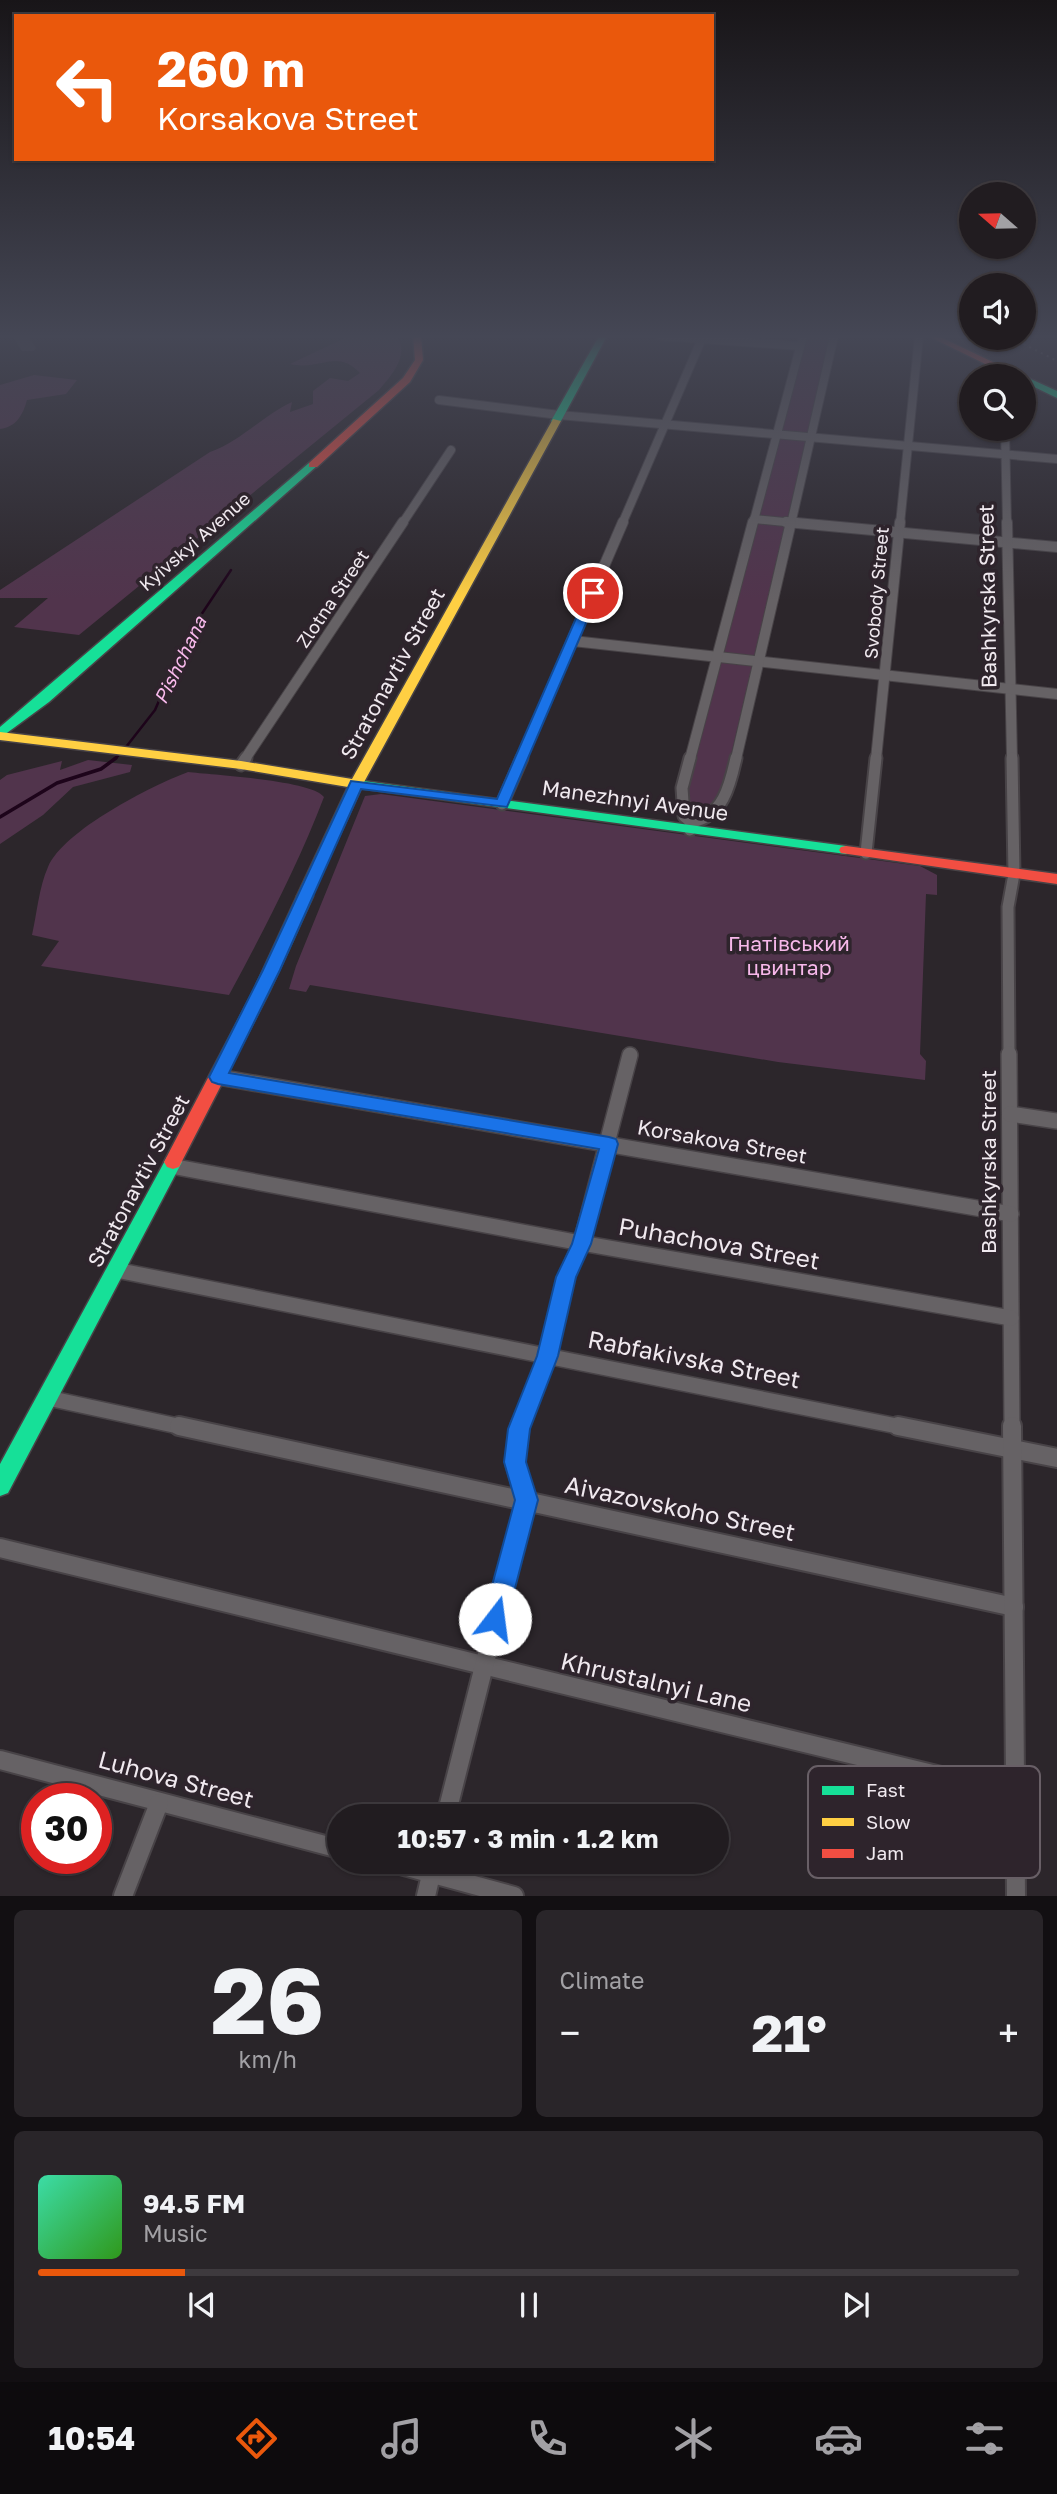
<!DOCTYPE html>
<meta charset="utf-8">
<style>
body{margin:0;font-family:"Golos Text",sans-serif;background:#292529;color:#f1f3f6;height:100vh;display:flex;flex-direction:column;font-size:26px;white-space:nowrap}
*{box-sizing:border-box;margin:0}
p{font-size:23px;color:#a2a1a5}
.icon{flex:none;width:38px;height:38px;fill:none;stroke:currentColor;stroke-width:2;stroke-linecap:round;stroke-linejoin:round}
.map{position:relative;height:1896px;overflow:hidden}
.side{display:flex;flex-direction:column;gap:14px;padding:14px;background:#120f12;flex:1}
.side>*{flex:none}
.top-card{position:absolute;left:14px;top:14px;width:700px;height:147px;border-radius:0px;box-shadow:0 2px 5px #0004,0 0 0 2px #3e3a3e;background:#ea580c;color:#fff;overflow:hidden}
.needle{width:46px;rotate:290deg}
.buttons{position:absolute;left:959px;top:182px;display:grid;gap:14px}
.buttons a{display:grid;place-items:center;width:77px;height:77px;border-radius:50%;background:#211c20;box-shadow:0 2px 5px #0004,0 0 0 2px #3e3a3e;font-size:35px}
.speed{position:absolute;left:21px;top:1783px;display:flex;gap:14px;font-size:35px;font-weight:700;text-align:center}
.speed>*{display:grid;place-content:center;width:91px;height:91px;border-radius:50%;background:#211c20;box-shadow:0 2px 5px #0004,0 0 0 2px #3e3a3e;line-height:1}
.speed .limit{border:10px solid #d22;background:#fff;color:#111}
.pin{position:absolute;display:grid;place-items:center;width:60px;height:60px;color:#fff;margin:-30px;border:4px solid #fff;border-radius:50%;box-shadow:0 2px 7px #0007}
.me{position:absolute;width:77px;margin:-38px;rotate:15deg;stroke-linejoin:round;filter:drop-shadow(0 0 5px #0008)}
.turn{display:flex;align-items:center;gap:24px;height:147px;padding:0 28px;font-size:32px}
.turn .icon{width:91px;height:91px;stroke-width:2.5}
.turn b{display:block;font-size:49px;line-height:60px}
.big{font-size:52px;font-weight:700;line-height:1.1}
.side .tile{flex:1;display:flex;flex-direction:column;justify-content:center;gap:10px;min-width:0;padding:0 24px;border-radius:10px;background:#292529}
.side .dial{align-items:center;gap:0}
.dial b{font-size:91px;line-height:1}
.song{display:flex;align-items:center;gap:21px}
.cover{width:84px;height:84px;border-radius:10px;background:linear-gradient(135deg,hsl(160 70% 55%),hsl(110 70% 35%))}
.played{height:7px;border-radius:4px;background:linear-gradient(90deg,#ea580c 15%,#3e3a3e 15%)}
.keys{display:flex;justify-content:space-around;direction:ltr}
.heat{display:flex;justify-content:space-between;align-items:center;font-size:38px;direction:ltr}
.side .tiles{flex:1;display:grid;gap:14px;grid-template-columns:1fr 1fr}
.tile:last-child{grid-column:span 2}
.trip{position:absolute;left:327px;top:1804px;width:402px;height:70px;border-radius:35px;background:#211c20;box-shadow:0 2px 5px #0004,0 0 0 2px #3e3a3e;font-weight:700;line-height:70px;text-align:center}
.menu{display:flex;height:112px;justify-content:space-around;align-items:center;background:#0d0b0d;color:#a2a1a5}
.menu .icon{width:49px;height:49px}
.menu .current{color:#ea580c}
.menu b{font-size:32px;color:#f1f3f6}
.map>svg:first-child{display:block}
.green{fill:#51344c}
.lines{fill:none;stroke-linecap:round;stroke-linejoin:round}
.stream-far1{stroke:#1d041a;stroke-width:2.5}
.stream{stroke:#1d041a;stroke-width:3.5}
.taxiway{fill:#484448;fill-rule:evenodd}
.street-far4-casing{stroke:#484347;stroke-width:10}
.street-far3-casing{stroke:#484347;stroke-width:12}
.street-far2-casing{stroke:#484347;stroke-width:15}
.street-far1-casing{stroke:#484347;stroke-width:18}
.street-casing{stroke:#484347;stroke-width:22}
.fast-casing{stroke:#484347;stroke-width:3}
.slow-casing{stroke:#484347;stroke-width:3}
.jam-casing{stroke:#484347;stroke-width:3}
.street-far4{stroke:#666265;stroke-width:8}
.street-far3{stroke:#666265;stroke-width:10}
.street-far2{stroke:#666265;stroke-width:11}
.street-far1{stroke:#666265;stroke-width:15}
.street{stroke:#666265;stroke-width:18}
.fast{fill:#16e098;fill-rule:evenodd}
.slow{fill:#ffcf43;fill-rule:evenodd}
.jam{fill:#f24e42;fill-rule:evenodd}
.rail{stroke:#656164;stroke-width:2;stroke-dasharray:2 4.5;stroke-linecap:butt}
.route{fill:#1a73e8;stroke:#114b97;stroke-width:2}
.labels{text-anchor:middle;stroke-width:7;stroke-linejoin:round;paint-order:stroke}
.far-street-label{font-size:18px;fill:#f0e9ef;stroke:#2e242c}
.far-water-label{font-size:19px;font-style:italic;fill:#fabbed;stroke:#2e242c}
.street-label{font-size:21px;fill:#f0e9ef;stroke:#2e242c}
.park-label{font-size:21px;fill:#f7b8ea;stroke:#2e242c}
.near-street-label{font-size:24px;fill:#f0e9ef;stroke:#2e242c}
.key{fill:#2e242c;stroke:#685f66;stroke-width:2}
.key-label{font-size:19px;fill:#f0e9ef}
</style>
<div class="map">
<svg width="1057" height="1896" viewBox="0 0 1057 1896">
<rect width="100%" height="100%" fill="#2c262b"/>
<!-- green -->
<g class="green">
<path d="M 349,336 L 397,336 C 410,355 391,376 379,390 L 79,635 L 14,627 L 48,598 L 0,598 L 0,590 L 210,452 C 241,441 262,416 292,402 L 290,412 L 313,404 L 313,391 L 330,378 L 348,381 L 360,373 C 336,348 321,371 290,364 Z"/>
<path d="M 806,336 L 831,336 L 722,793 L 703,812 L 688,809 L 685,788 Z"/>
<path d="M 34,375 L 77,380 L 66,394 L 27,400 C 23,414 17,427 0,429 L 0,385 Z"/>
<path d="M 88,760 L 132,765 L 130,772 L 73,787 L 43,815 L 0,844 L 0,780 L 7,775 L 62,761 L 60,770 Z"/>
<path d="M 188,772 C 213,775 312,780 324,797 C 298,865 264,930 229,995 L 41,966 L 59,941 L 32,935 C 37,913 39,887 48,867 C 64,830 151,786 188,772 Z"/>
<path d="M 381,794 L 920,866 L 937,875 L 937,895 L 926,894 L 920,1054 L 926,1061 L 925,1080 L 778,1062 L 310,985 L 306,992 L 289,989 L 296,966 L 365,796 Z"/>
</g>
<g class="lines">
<!-- stream-far1 -->
<g class="stream-far1">
<path d="M 126,747 L 155,710 L 187,636 L 231,570"/>
<path d="M 114,759 L 118,756"/>
</g>
<!-- stream -->
<path class="stream" d="M 0,817 L 57,783 L 101,769 L 116,758"/>
<!-- taxiway -->
<path class="taxiway" d="M 12,336 L 28,336 L 36,348 L 34,351 L 22,351 Z"/>
<defs>
<g id="street-far4">
<path d="M 660,336 L 800,346"/>
<path d="M 439,400 L 559,415 L 1057,459"/>
<path d="M 1005,429 L 1007,524"/>
<path d="M 754,519 L 805,524"/>
<path d="M 402,524 L 451,450"/>
<path d="M 622,524 L 703,336"/>
<path d="M 753,524 L 803,336"/>
<path d="M 791,524 L 834,336"/>
<path d="M 900,524 L 919,336"/>
</g>
<g id="street-far3">
<path d="M 786,522 L 1057,547"/>
<path d="M 1007,522 L 1012,759"/>
<path d="M 573,641 L 1057,694"/>
<path d="M 245,759 L 403,522"/>
<path d="M 521,759 L 623,522"/>
<path d="M 690,759 L 753,522"/>
<path d="M 736,759 L 791,522"/>
<path d="M 876,759 L 900,522"/>
</g>
<g id="street-far2">
<path d="M 690,758 L 682,788 L 684,816 L 691,822"/>
<path d="M 241,765 L 246,758"/>
<path d="M 502,804 L 522,758"/>
<path d="M 690,830 L 691,822 C 723,817 730,785 736,758"/>
<path d="M 866,853 L 876,758"/>
<path d="M 1009,1056 L 1008,907 L 1014,874 L 1012,758"/>
</g>
<g id="street-far1">
<path d="M 1009,1054 L 1012,1428"/>
<path d="M 218,1077 L 1011,1214"/>
<path d="M 1010,1114 L 1057,1121"/>
<path d="M 171,1166 L 581,1243 L 1011,1318"/>
<path d="M 116,1270 L 907,1428"/>
<path d="M 48,1398 L 187,1428"/>
<path d="M 519,1428 L 547,1356 L 566,1277 L 581,1243 L 630,1055"/>
</g>
<g id="street">
<path d="M 179,1426 L 1014,1607"/>
<path d="M 898,1426 L 1057,1458"/>
<path d="M 1012,1426 L 1016,1896"/>
<path d="M 0,1548 L 1015,1794"/>
<path d="M 0,1760 L 340,1849"/>
<path d="M 446,1816 L 526,1500 L 515,1463 L 520,1426"/>
<path d="M 389,1862 L 514,1896"/>
<path d="M 123,1896 L 159,1803"/>
<path d="M 426,1896 L 434,1862"/>
</g>
<g id="fast">
<path d="M 599,336 L 607,336 L 561,421 L 553,423 L 551,421 Z"/>
<path d="M 1024,376 L 1057,391 L 1057,398 L 1024,382 Z"/>
<path d="M 309,463 L 318,465 L 49,702 L 0,738 L 0,727 Z"/>
<path d="M 356,780 L 846,846 L 853,850 L 846,854 L 351,787 L 349,784 Z"/>
<path d="M 173,1155 L 179,1157 L 182,1162 L 8,1493 L 0,1496 L 0,1464 L 167,1157 Z"/>
</g>
<path id="slow" d="M 553,419 L 561,421 L 363,784 L 310,899 L 300,899 L 297,896 L 348,787 L 241,769 L 0,740 L 0,732 L 241,761 L 352,779 Z"/>
<g id="jam">
<path d="M 413,336 L 421,336 L 423,360 L 410,382 L 317,467 L 309,467 L 309,463 L 403,378 L 415,360 Z"/>
<path d="M 928,336 L 938,336 L 1022,376 L 1010,376 Z"/>
<path d="M 846,846 L 1057,874 L 1057,884 L 841,853 L 839,850 L 841,847 Z"/>
<path d="M 305,891 L 313,896 L 269,992 L 179,1167 L 173,1169 L 167,1167 L 164,1162 L 253,992 L 297,896 Z"/>
</g>
</defs>
<!-- street-far4 casing -->
<use href="#street-far4" class="street-far4-casing"/>
<!-- street-far3 casing -->
<use href="#street-far3" class="street-far3-casing"/>
<!-- street-far2 casing -->
<use href="#street-far2" class="street-far2-casing"/>
<!-- street-far1 casing -->
<use href="#street-far1" class="street-far1-casing"/>
<!-- street casing -->
<use href="#street" class="street-casing"/>
<!-- fast casing -->
<use href="#fast" class="fast-casing"/>
<!-- slow casing -->
<use href="#slow" class="slow-casing"/>
<!-- jam casing -->
<use href="#jam" class="jam-casing"/>
<!-- street-far4 -->
<use href="#street-far4" class="street-far4"/>
<!-- street-far3 -->
<use href="#street-far3" class="street-far3"/>
<!-- street-far2 -->
<use href="#street-far2" class="street-far2"/>
<!-- street-far1 -->
<use href="#street-far1" class="street-far1"/>
<!-- street -->
<use href="#street" class="street"/>
<!-- fast -->
<use href="#fast" class="fast"/>
<!-- slow -->
<use href="#slow" class="slow"/>
<!-- jam -->
<use href="#jam" class="jam"/>
<!-- rail -->
<path class="rail" d="M 1012,338 L 1057,361"/>
</g>
<!-- sky -->
<linearGradient id="sky" x2="0" y2="1"><stop stop-color="#181518"/><stop offset="0.56" stop-color="#454755"/><stop offset="1" stop-color="#454755" stop-opacity="0"/></linearGradient>
<rect width="1057" height="601" fill="url(#sky)"/>
<!-- route -->
<path class="route" d="M 593,589 L 599,593 L 507,807 L 361,789 L 280,970 L 229,1073 L 609,1137 L 616,1139 L 618,1144 L 591,1244 L 576,1277 L 558,1356 L 530,1429 L 526,1462 L 538,1500 L 507,1619 L 504,1627 L 495,1631 L 487,1627 L 483,1619 L 515,1500 L 504,1462 L 508,1429 L 537,1356 L 556,1277 L 572,1244 L 599,1149 L 218,1084 L 212,1082 L 209,1077 L 263,970 L 351,781 L 497,799 L 587,593 Z"/>
<g class="labels">
<!-- far-street labels -->
<g class="far-street-label">
<text transform="translate(195 542) rotate(-41)" y="6">Kyivskyi Avenue</text>
<text transform="translate(877 593) rotate(-85)" y="6">Svobody Street</text>
<text transform="translate(333 599) rotate(-56)" y="6">Zlotna Street</text>
</g>
<!-- far-water labels -->
<g class="far-water-label">
<text transform="translate(180 660) rotate(-64)" y="7">Pishchana</text>
</g>
<!-- street labels -->
<g class="street-label">
<text transform="translate(988 596) rotate(-91)" y="7">Bashkyrska Street</text>
<text transform="translate(393 674) rotate(-61)" y="7">Stratonavtiv Street</text>
<text transform="translate(635 801) rotate(8)" y="7">Manezhnyi Avenue</text>
<text transform="translate(722 1142) rotate(10)" y="7">Korsakova Street</text>
<text transform="translate(989 1162) rotate(-90)" y="7">Bashkyrska Street</text>
<text transform="translate(139 1181) rotate(-62)" y="7">Stratonavtiv Street</text>
</g>
<!-- park labels -->
<g class="park-label">
<text x="789" y="951">Гнатівський<tspan x="789" dy="24">цвинтар</tspan></text>
</g>
<!-- near-street labels -->
<g class="near-street-label">
<text transform="translate(719 1244) rotate(10)" y="8">Puhachova Street</text>
<text transform="translate(694 1360) rotate(11)" y="8">Rabfakivska Street</text>
<text transform="translate(680 1509) rotate(12)" y="8">Aivazovskoho Street</text>
<text transform="translate(656 1683) rotate(13)" y="8">Khrustalnyi Lane</text>
<text transform="translate(176 1780) rotate(15)" y="8">Luhova Street</text>
</g>
</g>
<!-- legend -->
<rect x="808" y="1766" width="232" height="112" rx="10" class="key"/>
<rect x="822" y="1786" width="32" height="9" fill="#16e098"/>
<rect x="822" y="1818" width="32" height="8" fill="#ffcf43"/>
<rect x="822" y="1849" width="32" height="9" fill="#f24e42"/>
<g class="key-label">
<text x="866" y="1797">Fast</text>
<text x="866" y="1829">Slow</text>
<text x="866" y="1860">Jam</text>
</g>
</svg>
<div class="buttons">
<a><svg class="needle" viewBox="-14 -14 28 28"><path d="M0-13l5 13h-10z" fill="#e53935"/><path d="M0 13l5-13h-10z" fill="#a2a1a5"/></svg></a>
<a><svg class="icon" aria-label="sound" viewBox="0 0 24 24"><path d="M4 9h4l5-4v14l-5-4H4zM17 9q2 3 0 6"/></svg></a>
<a><svg class="icon" aria-label="search" viewBox="0 0 24 24"><circle cx="10" cy="10" r="6"/><path d="M15 15l6 6"/></svg></a>
</div>
<div class="speed"><div class="limit">30</div></div>
<div class="pin" style="left:593px;top:593px;background:#d93025"><svg class="icon" aria-label="arrive" viewBox="0 0 24 24"><path d="M6 21V4h12l-3 4 3 4H6"/></svg></div>
<svg class="me" style="left:495px;top:1619px" viewBox="-20 -20 40 40"><circle r="19" fill="#fff"/><path d="M0-13L10 11 0 6-10 11z" fill="#1a73e8"/></svg>
<div class="trip">10:57 · 3 min · 1.2 km</div>
<div class="top-card">
<div class="turn"><svg class="icon" aria-label="left" viewBox="0 0 24 24"><path d="M17 20v-9H6M10 6l-5 5 5 5"/></svg><div><b>260 m</b>Korsakova Street</div></div>
</div>
</div>
<section class="side">
<div class="tiles">
<div class="tile dial"><b>26</b><p>km/h</p></div>
<div class="tile"><p>Climate</p>
<div class="heat"><a>−</a><b class="big">21°</b><a>+</a></div>
</div>
<div class="tile">
<div class="song"><i class="cover"></i><div><b>94.5 FM</b><p>Music</p></div></div>
<div class="played"></div>
<div class="keys"><svg class="icon" aria-label="previous" viewBox="0 0 24 24"><path d="M18 5L8 12l10 7zM5 5v14"/></svg><svg class="icon" aria-label="pause" viewBox="0 0 24 24"><path d="M8 5v14M16 5v14"/></svg><svg class="icon" aria-label="next" viewBox="0 0 24 24"><path d="M6 5l10 7-10 7zM19 5v14"/></svg></div>
</div>
</div>
</section>
<nav class="menu">
<b>10:54</b>
<svg class="icon current" aria-label="directions" viewBox="0 0 24 24"><path d="M12 3l9 9-9 9-9-9zM9 14v-3h6M13 9l2 2-2 2"/></svg>
<svg class="icon" aria-label="music" viewBox="0 0 24 24"><path d="M9 18V5l10-2v13"/><circle cx="6" cy="18" r="3"/><circle cx="16" cy="16" r="3"/></svg>
<svg class="icon" aria-label="phone" viewBox="0 0 24 24"><path d="M5 4h4l2 5-3 2q2 4 5 5l2-3 5 2v4C11 20 4 13 5 4z"/></svg>
<svg class="icon" aria-label="climate" viewBox="0 0 24 24"><path d="M12 3v18M4 7l16 10M4 17L20 7"/></svg>
<svg class="icon" aria-label="car" viewBox="0 0 24 24"><path d="M5 17H2v-5l4-1 3-4h7l3 4 3 1v5h-3M9 17h6M6 11h13"/><circle cx="7" cy="17" r="2"/><circle cx="17" cy="17" r="2"/></svg>
<svg class="icon" aria-label="filters" viewBox="0 0 24 24"><path d="M4 7h16M4 17h16"/><circle cx="9" cy="7" r="2"/><circle cx="15" cy="17" r="2"/></svg>
</nav>
